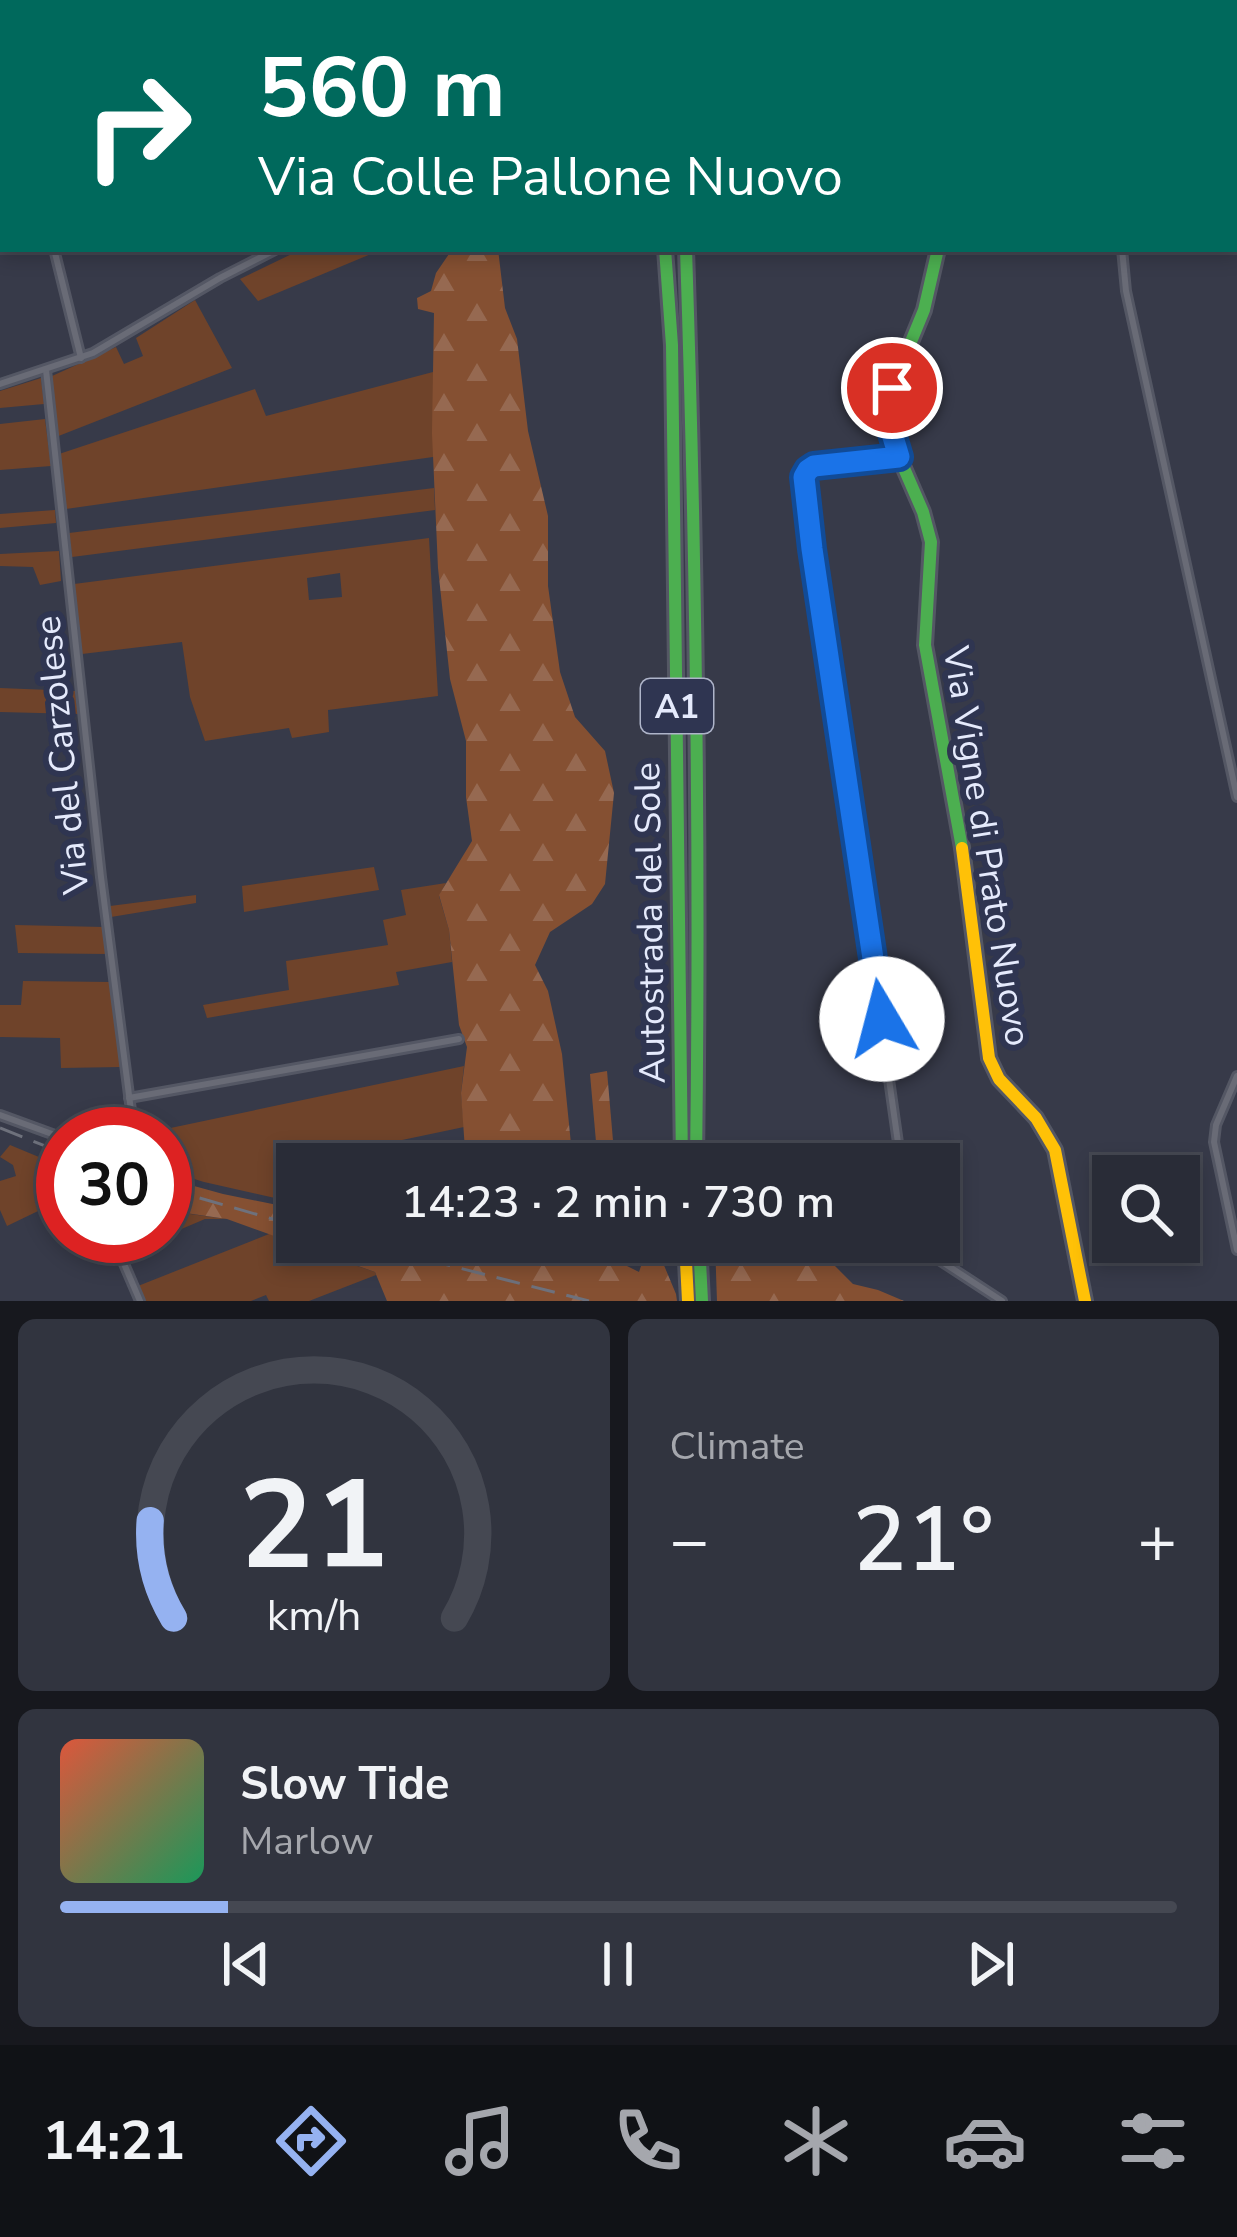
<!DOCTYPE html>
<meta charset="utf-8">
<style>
body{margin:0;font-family:"Nunito Sans",sans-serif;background:#31343f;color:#f1f3f6;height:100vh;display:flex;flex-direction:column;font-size:45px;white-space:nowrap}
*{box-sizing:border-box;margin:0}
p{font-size:39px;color:#a5a7ad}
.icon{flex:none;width:66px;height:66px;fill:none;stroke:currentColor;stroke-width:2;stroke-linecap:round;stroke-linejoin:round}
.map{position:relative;height:1301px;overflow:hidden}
.details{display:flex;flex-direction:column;gap:18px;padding:18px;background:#17181e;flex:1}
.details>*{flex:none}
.hud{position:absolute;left:0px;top:0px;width:1239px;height:252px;box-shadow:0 6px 18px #0003,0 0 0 3px #454852;background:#00695c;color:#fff;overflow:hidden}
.fabs{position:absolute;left:1092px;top:1155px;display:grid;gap:24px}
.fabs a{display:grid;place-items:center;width:108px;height:108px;border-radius:0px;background:#292c37;box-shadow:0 6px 18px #0003,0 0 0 3px #454852;font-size:60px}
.speed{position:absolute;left:36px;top:1107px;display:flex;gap:24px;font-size:60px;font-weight:700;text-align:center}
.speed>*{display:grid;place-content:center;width:156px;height:156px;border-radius:50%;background:#292c37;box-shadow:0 6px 18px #0003,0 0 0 3px #454852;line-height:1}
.speed .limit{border:18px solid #d22;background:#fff;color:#111}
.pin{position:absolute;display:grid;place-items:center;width:102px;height:102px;color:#fff;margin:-51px;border:6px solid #fff;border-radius:50%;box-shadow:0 3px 12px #0007}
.me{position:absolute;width:132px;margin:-66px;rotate:352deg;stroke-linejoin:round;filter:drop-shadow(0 0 9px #0008)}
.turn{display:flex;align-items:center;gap:42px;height:252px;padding:0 60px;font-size:54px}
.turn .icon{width:156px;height:156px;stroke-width:2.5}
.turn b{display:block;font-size:84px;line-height:102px}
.big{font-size:90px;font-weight:600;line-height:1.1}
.details .widget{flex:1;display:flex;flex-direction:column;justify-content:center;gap:18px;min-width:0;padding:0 42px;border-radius:18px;background:#31343f}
.details .dial{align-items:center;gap:0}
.dial svg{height:312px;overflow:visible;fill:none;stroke:#454852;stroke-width:7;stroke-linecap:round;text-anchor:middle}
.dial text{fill:#f1f3f6;stroke:none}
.song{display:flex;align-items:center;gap:36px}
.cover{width:144px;height:144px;border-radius:18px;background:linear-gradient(135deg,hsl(10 70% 55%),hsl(150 70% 35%))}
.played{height:12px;border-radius:6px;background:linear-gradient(90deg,#95b2f1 15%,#454852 15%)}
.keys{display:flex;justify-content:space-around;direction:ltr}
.heat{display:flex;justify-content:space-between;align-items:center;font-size:66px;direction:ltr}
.details .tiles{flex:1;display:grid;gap:18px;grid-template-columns:1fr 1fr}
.widget:last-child{grid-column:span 2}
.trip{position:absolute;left:276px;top:1143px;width:684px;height:120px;border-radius:0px;background:#292c37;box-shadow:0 6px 18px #0003,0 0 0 3px #454852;font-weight:600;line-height:120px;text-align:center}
.tabs{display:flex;height:192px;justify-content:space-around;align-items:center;background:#101216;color:#a5a7ad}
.tabs .icon{width:84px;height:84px}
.tabs .current{color:#95b2f1}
.tabs b{font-size:54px;color:#f1f3f6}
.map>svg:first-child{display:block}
.grass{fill:#6f432a;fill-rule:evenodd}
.forest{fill:url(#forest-firs)}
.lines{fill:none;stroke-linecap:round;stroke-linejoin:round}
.street-casing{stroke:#545764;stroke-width:12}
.fast-casing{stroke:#545764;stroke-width:18}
.slow-casing{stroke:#545764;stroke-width:18}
.street{stroke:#696b76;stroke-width:6}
.fast{stroke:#4caf50;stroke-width:12}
.slow{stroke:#ffc107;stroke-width:12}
.rail{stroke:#6e717c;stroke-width:3;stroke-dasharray:24 12;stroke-linecap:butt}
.route-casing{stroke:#114b97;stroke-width:30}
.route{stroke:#1a73e8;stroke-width:21}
.labels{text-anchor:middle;stroke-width:12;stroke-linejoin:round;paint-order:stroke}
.shield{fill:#2f3551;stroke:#aeb4c9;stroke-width:3}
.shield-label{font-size:33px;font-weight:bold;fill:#e5eafc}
.street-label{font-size:36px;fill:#e5eafc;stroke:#2f3551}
</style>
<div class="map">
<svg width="1237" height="1301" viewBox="0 0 1237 1301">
<defs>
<pattern id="forest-firs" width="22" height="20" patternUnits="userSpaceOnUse" patternTransform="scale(3)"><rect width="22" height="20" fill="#855032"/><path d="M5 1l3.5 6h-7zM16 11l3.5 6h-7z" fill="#966951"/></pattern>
</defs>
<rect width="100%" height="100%" fill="#373a49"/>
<!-- grass -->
<g class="grass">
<path d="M 302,249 L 383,249 L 258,301 L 240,279 Z"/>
<path d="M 195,300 L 232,368 L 56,437 L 52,376 L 116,347 L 124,364 L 143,356 L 136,338 Z"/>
<path d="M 433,372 L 433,457 L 66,509 L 59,454 L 255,389 L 266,416 Z"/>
<path d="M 41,378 L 44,404 L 0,408 L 0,391 Z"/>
<path d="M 45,419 L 51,466 L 0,470 L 0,424 Z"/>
<path d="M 434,488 L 435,510 L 72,557 L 69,533 Z"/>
<path d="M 55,510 L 56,523 L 0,528 L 0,514 Z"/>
<path d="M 429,538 L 438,696 L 328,710 L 329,732 L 292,738 L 289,728 L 205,741 L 190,697 L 182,642 L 82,654 L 74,584 ZM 340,573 L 342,597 L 309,600 L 307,578 Z"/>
<path d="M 59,551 L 61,581 L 40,585 L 33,567 L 0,566 L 0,554 Z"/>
<path d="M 0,688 L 75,691 L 78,714 L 0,712 Z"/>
<path d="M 374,867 L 379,890 L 244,912 L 242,886 Z"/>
<path d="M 446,883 L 439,896 L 449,930 L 452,962 L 396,972 L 399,985 L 207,1018 L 203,1005 L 289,990 L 286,961 L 388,945 L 383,920 L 406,915 L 401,890 Z"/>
<path d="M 196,895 L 196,903 L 111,917 L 110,906 Z"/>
<path d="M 15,925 L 104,927 L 107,954 L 18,953 Z"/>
<path d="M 23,981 L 111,982 L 121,1067 L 61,1068 L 60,1038 L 0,1037 L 0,1005 L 21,1005 Z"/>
<path d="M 464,1066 L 461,1093 L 464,1127 L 326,1156 L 324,1164 L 297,1164 L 297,1203 L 204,1182 L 165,1170 L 165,1134 L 142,1134 Z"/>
<path d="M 10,1145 L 63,1167 L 63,1199 L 7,1226 L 0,1210 L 0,1181 L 16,1176 L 13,1165 L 0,1157 Z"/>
<path d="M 165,1210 L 168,1211 L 227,1219 L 205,1219 L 165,1236 Z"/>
<path d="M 274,1232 L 328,1256 L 375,1272 L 376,1275 L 309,1301 L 269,1301 L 266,1295 L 251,1301 L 144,1301 L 138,1286 Z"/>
</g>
<!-- forest -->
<g class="forest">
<path d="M 447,249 L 498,249 L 505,308 L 517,339 L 528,431 L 548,516 L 548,586 L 560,672 L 575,717 L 605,751 L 614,793 L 605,884 L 592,904 L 550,932 L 535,965 L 548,991 L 562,1054 L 573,1164 L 466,1164 L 461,1093 L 467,1047 L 459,1025 L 449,930 L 439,895 L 472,841 L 466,797 L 466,741 L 450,679 L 438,568 L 432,433 L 434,313 L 418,309 L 417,298 L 431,291 L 436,273 L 449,254 Z"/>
<path d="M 607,1071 L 615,1164 L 598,1164 L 590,1074 Z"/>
<path d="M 165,1178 L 223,1194 L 297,1209 L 297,1242 L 574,1242 L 586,1255 L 596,1242 L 618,1242 L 617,1261 L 639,1272 L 649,1242 L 656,1242 L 658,1251 L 676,1294 L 677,1301 L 387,1301 L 375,1272 L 227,1219 L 165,1210 Z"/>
<path d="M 715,1242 L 824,1242 L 820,1251 L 853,1284 L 878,1290 L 904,1301 L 717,1301 Z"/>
</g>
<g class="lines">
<defs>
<g id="street">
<path d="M 260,0 L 261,3"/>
<path d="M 817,0 L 817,3"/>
<path d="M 1125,0 L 1126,3"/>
<path d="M 420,3 L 420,0"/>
<path d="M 0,38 L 3,50"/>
<path d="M 1236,38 L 1237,38"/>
<path d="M 54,249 L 81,358"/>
<path d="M 1122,249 L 1126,291 L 1237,797"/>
<path d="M 46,370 L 101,877 L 134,1134"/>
<path d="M 0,384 L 93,353 L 220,278 L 277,249"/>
<path d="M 899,457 L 814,466 L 807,471 L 804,479 L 901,1164"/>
<path d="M 1237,1076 L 1216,1125 L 1214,1142 L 1237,1250"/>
<path d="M 129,1098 L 459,1039"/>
<path d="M 0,1115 L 63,1138"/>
<path d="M 112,1236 L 140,1301"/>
<path d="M 919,1242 L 933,1256 L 1002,1301"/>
</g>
<g id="fast">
<path d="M 665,249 L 672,345 L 682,1164"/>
<path d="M 686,249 C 696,554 700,859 696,1164"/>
<path d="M 938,249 L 924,310 L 892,388 L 888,420 L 893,443 L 923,512 L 931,542 L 925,645 L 962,848"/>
<path d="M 699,1242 L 702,1301"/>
</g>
<g id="slow">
<path d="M 648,0 L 648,3"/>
<path d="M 671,0 L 672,3"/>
<path d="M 962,848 L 989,1058 L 999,1079 L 1036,1118 L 1055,1150 L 1085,1301"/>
<path d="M 685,1242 L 688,1301"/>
</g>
</defs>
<!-- street casing -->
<use href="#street" class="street-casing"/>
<!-- fast casing -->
<use href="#fast" class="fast-casing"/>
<!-- slow casing -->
<use href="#slow" class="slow-casing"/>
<!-- street -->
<use href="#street" class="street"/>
<!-- fast -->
<use href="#fast" class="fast"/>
<!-- slow -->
<use href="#slow" class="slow"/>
<!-- rail -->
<g class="rail">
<path d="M 0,1128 L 63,1153"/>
<path d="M 165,1188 L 297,1226"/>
<path d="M 357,1242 L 589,1301"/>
</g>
</g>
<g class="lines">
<defs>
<path id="route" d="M 882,1019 L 812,549 L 804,477 L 808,470 L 814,466 L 899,457 L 888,420 L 892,388"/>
</defs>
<!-- route casing -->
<use href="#route" class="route-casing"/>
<!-- route -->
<use href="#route" class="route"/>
</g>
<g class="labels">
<!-- shield labels -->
<rect class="shield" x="641" y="679" width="72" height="54" rx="9"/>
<g class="shield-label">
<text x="677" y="718">A1</text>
</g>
<!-- street labels -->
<g class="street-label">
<text transform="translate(61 755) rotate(-96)" y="13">Via del Carzolese</text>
<text transform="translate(988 846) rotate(81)" y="13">Via Vigne di Prato Nuovo</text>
<text transform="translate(649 923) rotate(-91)" y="13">Autostrada del Sole</text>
</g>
</g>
</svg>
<div class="fabs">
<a><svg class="icon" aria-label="search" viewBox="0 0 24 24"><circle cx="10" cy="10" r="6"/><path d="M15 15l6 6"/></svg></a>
</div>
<div class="speed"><div class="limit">30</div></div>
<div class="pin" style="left:892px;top:388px;background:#d93025"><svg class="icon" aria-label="arrive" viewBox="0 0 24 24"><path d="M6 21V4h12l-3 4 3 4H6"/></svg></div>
<svg class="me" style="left:882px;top:1019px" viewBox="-20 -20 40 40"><circle r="19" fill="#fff"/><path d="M0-13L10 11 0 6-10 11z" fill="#1a73e8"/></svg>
<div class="trip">14:23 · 2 min · 730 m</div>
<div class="hud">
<div class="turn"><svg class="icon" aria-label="right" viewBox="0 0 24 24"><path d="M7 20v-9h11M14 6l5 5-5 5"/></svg><div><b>560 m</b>Via Colle Pallone Nuovo</div></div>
</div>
</div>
<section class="details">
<div class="tiles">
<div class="widget dial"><svg viewBox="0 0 100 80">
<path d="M14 69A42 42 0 1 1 86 69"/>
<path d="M14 69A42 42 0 0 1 8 44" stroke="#95b2f1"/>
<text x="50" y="56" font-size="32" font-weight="700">21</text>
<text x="50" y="72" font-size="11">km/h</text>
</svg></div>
<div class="widget"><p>Climate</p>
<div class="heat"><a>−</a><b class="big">21°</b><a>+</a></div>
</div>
<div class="widget">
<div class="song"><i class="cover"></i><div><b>Slow Tide</b><p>Marlow</p></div></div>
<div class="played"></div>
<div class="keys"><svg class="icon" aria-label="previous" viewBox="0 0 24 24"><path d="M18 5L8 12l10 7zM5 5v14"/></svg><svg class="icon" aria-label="pause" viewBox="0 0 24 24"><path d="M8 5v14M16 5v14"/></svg><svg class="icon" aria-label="next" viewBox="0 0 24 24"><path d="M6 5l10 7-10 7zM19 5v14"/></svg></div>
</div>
</div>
</section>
<nav class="tabs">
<b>14:21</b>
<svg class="icon current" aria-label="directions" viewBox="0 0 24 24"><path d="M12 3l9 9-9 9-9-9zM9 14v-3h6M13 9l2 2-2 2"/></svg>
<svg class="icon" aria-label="music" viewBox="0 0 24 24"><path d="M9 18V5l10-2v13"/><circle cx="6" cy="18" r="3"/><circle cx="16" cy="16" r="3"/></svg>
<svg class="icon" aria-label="phone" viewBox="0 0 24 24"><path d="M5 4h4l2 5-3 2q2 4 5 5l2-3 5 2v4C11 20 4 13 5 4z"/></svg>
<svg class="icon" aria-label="climate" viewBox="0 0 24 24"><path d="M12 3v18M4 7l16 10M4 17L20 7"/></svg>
<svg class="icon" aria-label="car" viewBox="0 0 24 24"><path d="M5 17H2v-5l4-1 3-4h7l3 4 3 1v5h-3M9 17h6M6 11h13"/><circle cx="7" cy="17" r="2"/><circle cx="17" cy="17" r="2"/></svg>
<svg class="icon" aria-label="filters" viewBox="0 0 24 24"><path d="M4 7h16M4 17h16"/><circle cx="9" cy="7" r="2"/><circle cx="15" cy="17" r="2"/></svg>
</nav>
